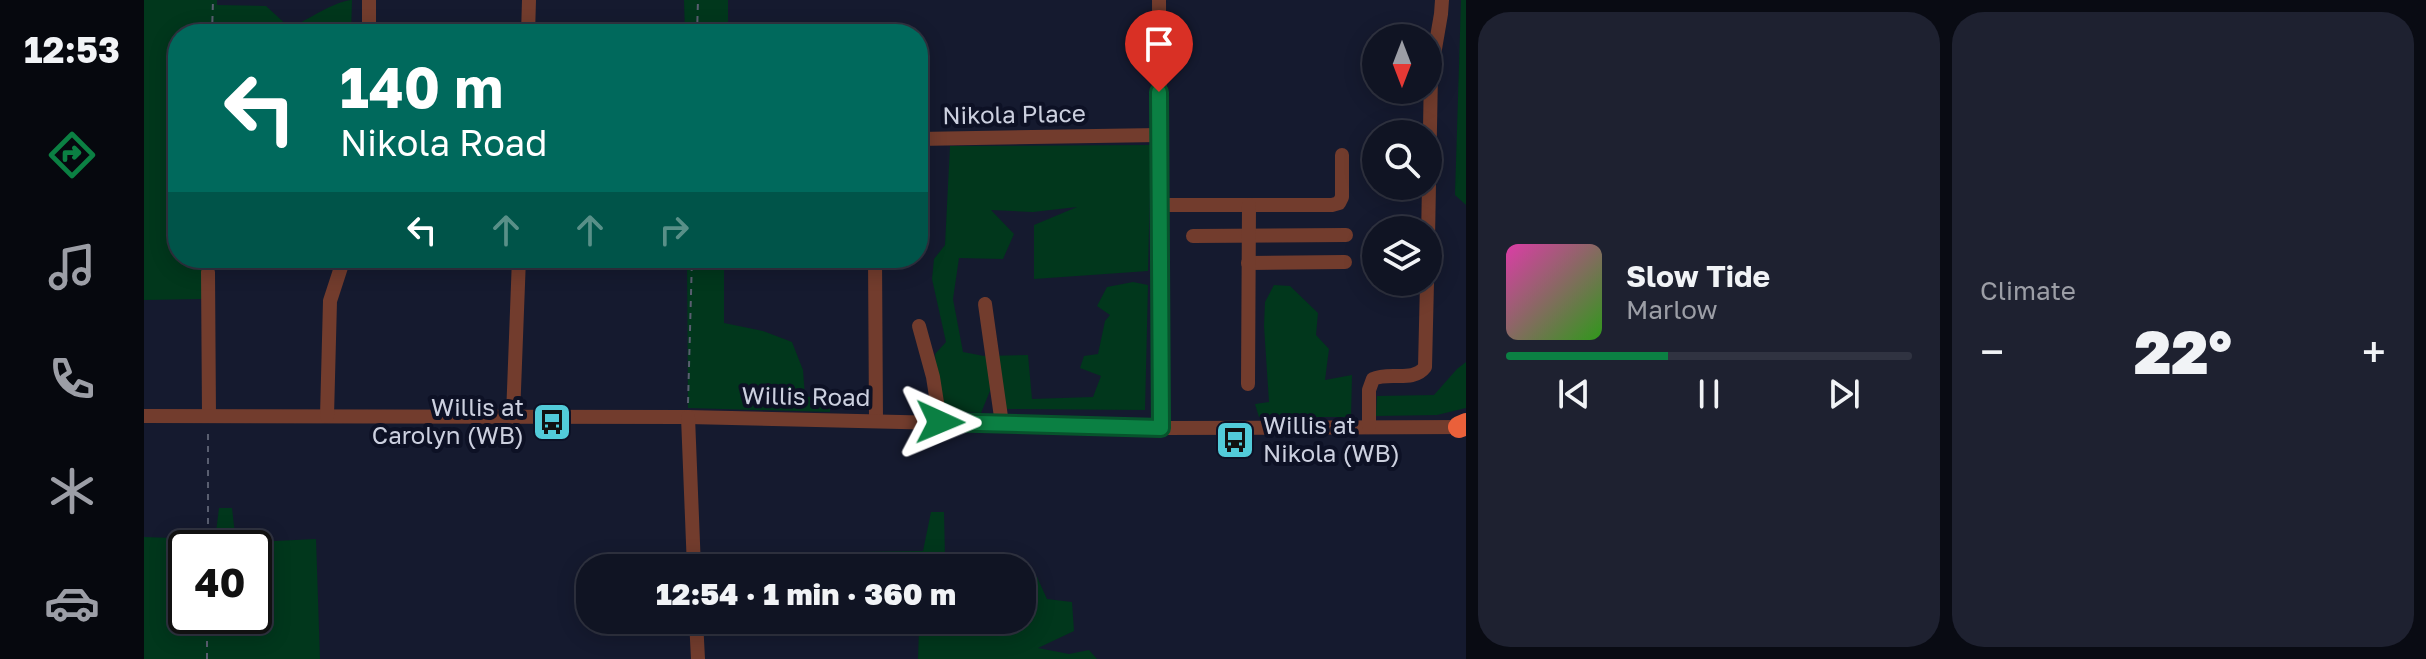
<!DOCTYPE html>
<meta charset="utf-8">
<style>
body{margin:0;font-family:"Golos Text",sans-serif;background:#1e2130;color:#f1f3f6;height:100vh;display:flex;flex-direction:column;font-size:30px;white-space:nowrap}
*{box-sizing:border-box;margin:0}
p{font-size:26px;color:#9c9ea6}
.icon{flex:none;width:44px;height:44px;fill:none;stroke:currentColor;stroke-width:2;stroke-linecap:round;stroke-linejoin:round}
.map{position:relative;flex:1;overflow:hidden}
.details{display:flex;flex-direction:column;gap:12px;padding:12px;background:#090b13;width:960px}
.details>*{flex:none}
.top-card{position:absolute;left:24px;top:24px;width:760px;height:244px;border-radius:32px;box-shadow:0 4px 20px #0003,0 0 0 2px #303341;background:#00695c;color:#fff;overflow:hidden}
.needle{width:52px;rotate:180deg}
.fabs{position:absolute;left:1218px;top:24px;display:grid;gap:16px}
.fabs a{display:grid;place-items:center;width:80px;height:80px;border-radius:50%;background:#101423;box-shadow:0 4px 20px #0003,0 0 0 2px #303341;font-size:40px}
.speed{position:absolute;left:24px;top:530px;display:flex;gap:16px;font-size:40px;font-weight:700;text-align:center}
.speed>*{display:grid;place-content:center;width:104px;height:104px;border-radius:50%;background:#101423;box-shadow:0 4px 20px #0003,0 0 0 2px #303341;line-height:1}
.speed .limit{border:4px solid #111;border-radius:12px;background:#fff;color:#111}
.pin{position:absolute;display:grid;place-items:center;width:68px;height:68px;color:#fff;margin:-82px -34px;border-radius:50% 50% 50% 0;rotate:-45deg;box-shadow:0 0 8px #0007}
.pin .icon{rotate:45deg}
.me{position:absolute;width:88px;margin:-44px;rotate:91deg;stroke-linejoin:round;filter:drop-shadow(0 0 6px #0008)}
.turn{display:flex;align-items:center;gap:28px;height:168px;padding:0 40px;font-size:36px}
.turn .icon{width:104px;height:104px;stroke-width:2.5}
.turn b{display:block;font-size:56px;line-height:68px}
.lanes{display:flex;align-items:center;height:76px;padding:0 40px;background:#0003;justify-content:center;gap:40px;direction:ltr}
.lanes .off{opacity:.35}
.big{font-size:60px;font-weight:800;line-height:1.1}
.details .widget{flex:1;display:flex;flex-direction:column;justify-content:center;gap:12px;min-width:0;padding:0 28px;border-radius:32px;background:#1e2130}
.song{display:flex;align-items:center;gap:24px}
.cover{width:96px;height:96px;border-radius:12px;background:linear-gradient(135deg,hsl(320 70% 55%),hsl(110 70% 35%))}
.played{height:8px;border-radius:4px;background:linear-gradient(90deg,#0b8043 40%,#303341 40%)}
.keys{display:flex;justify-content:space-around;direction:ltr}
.heat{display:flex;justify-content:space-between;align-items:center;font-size:44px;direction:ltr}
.details .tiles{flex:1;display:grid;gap:12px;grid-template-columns:repeat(2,1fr)}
.trip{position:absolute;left:432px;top:554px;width:460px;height:80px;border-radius:32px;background:#101423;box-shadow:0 4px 20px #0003,0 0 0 2px #303341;font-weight:800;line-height:80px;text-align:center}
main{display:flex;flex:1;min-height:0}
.menu{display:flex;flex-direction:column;width:144px;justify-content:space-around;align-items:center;background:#06080e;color:#9c9ea6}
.menu .icon{width:56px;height:56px}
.menu .current{color:#0b8043}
.menu b{font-size:36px;color:#f1f3f6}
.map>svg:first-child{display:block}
.green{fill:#01371c}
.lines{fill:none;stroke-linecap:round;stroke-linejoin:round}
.path{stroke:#595e70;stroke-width:2;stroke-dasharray:6 6;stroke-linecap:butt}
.minor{stroke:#723c2d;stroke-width:14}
.highway{stroke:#ea603a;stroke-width:22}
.route-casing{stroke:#07532c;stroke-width:20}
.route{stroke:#0b8043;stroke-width:14}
.labels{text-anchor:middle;stroke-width:8;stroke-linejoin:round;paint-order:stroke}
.street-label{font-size:24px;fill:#ccd0df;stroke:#0d1125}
.poi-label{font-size:24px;fill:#ccd0df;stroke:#0d1125;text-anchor:end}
</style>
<main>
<nav class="menu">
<b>12:53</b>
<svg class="icon current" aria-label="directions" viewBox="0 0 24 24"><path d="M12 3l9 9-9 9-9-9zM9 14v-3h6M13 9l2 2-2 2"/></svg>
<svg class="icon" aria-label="music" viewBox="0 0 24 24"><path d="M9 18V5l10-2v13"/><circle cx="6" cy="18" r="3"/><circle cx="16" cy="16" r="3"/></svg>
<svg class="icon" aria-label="phone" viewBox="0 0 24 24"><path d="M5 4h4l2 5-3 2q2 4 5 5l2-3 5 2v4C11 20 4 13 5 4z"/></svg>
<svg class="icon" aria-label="climate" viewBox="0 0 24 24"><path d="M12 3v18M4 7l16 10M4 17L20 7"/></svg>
<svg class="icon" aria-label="car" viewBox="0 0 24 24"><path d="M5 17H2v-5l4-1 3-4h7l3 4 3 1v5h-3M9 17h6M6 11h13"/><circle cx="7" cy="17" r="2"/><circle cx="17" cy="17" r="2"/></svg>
</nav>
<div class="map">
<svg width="1322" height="659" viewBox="0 0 1322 659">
<rect width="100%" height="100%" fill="#151a2f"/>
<!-- green -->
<g class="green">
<path d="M 0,0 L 73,0 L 73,5 L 122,6 L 146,28 C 163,20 193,0 208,0 L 207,34 L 34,34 L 34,258 L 60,258 L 58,299 L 0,300 Z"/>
<path d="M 540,0 L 584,0 L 584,34 L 541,34 Z"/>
<path d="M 1317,0 L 1322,0 L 1322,205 L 1311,195 Z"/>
<path d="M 1007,145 L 1004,271 L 890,279 L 890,225 L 933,207 L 889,212 L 847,210 L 870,234 L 859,259 L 815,258 L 809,299 L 819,352 L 840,356 L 884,355 L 888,399 L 949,397 L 957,376 L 936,368 L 940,356 L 954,354 L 961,321 L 966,315 L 953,306 L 963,287 L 989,282 L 1004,285 L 1001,410 L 859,409 L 852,376 L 837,413 L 795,410 L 791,354 L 802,342 L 788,279 L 790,259 L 801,245 L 806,146 Z"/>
<path d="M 543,258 L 580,258 L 580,323 L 619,331 L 648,342 L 659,370 L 661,397 L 686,395 L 686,412 L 544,408 Z"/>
<path d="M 1130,285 L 1146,286 L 1174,313 L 1172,335 L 1185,349 L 1181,380 L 1208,375 L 1207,417 L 1115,417 L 1111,404 L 1125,402 L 1120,326 L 1121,302 Z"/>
<path d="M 1322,362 L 1322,408 L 1293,415 L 1232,416 L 1233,396 L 1290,395 L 1313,369 Z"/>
<path d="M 75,508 L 88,508 L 92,543 L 172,539 L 176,659 L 0,659 L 0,537 L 28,538 L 57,532 L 65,548 L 42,548 L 42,616 L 110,616 L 110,548 L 70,548 Z"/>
<path d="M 787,512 L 800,512 L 801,558 L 827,559 L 844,568 L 706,568 L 696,563 L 715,552 L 779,551 Z"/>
<path d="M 878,577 L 893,577 L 903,599 L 928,602 L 930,631 L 894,648 L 925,654 L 945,650 L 953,659 L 774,659 L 775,629 L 770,620 L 878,620 Z"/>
</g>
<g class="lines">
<!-- path -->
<g class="path">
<path d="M 68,34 L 69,0"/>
<path d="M 553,34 L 554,0"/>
<path d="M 544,403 L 548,258"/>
<path d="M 64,548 L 64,429"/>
<path d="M 63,659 L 63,616"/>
</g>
<!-- minor -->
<g class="minor">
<path d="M 225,0 L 225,34"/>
<path d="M 1015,0 L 1017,428"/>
<path d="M 384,34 L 385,0"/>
<path d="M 774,139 L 1015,135"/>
<path d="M 1015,205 L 1188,205 L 1195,203 L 1198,197 L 1198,155"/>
<path d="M 1049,236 L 1202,235"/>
<path d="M 1284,239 L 1287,72 L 1297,14 L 1298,0"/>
<path d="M 731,258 L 732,421"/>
<path d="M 1104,263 L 1201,262"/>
<path d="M 64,272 L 65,416"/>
<path d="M 841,304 L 858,424"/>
<path d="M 775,326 L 789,377 L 796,422"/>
<path d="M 1104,384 L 1105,205"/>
<path d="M 0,416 L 544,417 L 1017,428 L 1322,427"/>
<path d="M 183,416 L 186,301 L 200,258"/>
<path d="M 369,416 L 375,258"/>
<path d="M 544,417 L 550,568"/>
<path d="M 1225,427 L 1225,390 L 1229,379 C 1245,371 1269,383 1281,367 L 1283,282"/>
<path d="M 552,620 L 554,659"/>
</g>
<!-- highway -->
<path class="highway" d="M 1315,427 L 1322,424"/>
</g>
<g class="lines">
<defs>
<path id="route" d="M 796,422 L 1017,428 L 1015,92"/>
</defs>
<!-- route casing -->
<use href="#route" class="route-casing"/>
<!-- route -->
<use href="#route" class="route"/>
</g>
<!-- icons -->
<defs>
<symbol id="bus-square" viewBox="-11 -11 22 22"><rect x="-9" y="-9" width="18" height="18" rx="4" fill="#52cbd9" stroke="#0d1125"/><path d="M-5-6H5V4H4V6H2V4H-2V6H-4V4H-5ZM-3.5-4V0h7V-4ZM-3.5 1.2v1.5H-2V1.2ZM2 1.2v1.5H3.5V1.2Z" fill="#111"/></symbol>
</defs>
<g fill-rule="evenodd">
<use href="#bus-square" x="386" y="400" width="44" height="44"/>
<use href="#bus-square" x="1069" y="418" width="44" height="44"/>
</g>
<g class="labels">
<!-- street labels -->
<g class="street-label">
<text transform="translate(870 115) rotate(-1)" y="8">Nikola Place</text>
<text transform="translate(662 397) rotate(1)" y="8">Willis Road</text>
</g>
<!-- poi labels -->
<g class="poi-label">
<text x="380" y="416">Willis at<tspan x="380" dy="28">Carolyn (WB)</tspan></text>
<text x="1119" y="434" text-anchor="start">Willis at<tspan x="1119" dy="28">Nikola (WB)</tspan></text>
</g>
</g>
</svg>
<div class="fabs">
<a><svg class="needle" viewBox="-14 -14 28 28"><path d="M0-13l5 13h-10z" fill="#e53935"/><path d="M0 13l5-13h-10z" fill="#9c9ea6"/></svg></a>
<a><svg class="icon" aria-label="search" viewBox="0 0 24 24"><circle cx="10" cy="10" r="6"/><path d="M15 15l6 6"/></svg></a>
<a><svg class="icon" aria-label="layers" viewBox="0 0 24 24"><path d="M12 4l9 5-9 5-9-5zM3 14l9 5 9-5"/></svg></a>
</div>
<div class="speed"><div class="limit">40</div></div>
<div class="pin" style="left:1015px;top:92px;background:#d93025"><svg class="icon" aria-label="arrive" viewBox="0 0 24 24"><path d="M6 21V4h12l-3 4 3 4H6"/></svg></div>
<svg class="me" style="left:796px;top:422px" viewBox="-20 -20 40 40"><path d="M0-17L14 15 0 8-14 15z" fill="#0b8043" stroke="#fff" stroke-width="4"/></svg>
<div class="trip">12:54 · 1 min · 360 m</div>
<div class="top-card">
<div class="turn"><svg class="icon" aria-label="left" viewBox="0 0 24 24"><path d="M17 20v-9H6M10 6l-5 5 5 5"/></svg><div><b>140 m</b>Nikola Road</div></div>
<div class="lanes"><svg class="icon" aria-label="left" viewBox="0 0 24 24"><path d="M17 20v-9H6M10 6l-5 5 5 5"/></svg><svg class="icon off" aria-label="ahead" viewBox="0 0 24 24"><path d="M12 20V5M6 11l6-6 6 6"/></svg><svg class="icon off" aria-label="ahead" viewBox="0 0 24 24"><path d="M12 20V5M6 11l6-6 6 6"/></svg><svg class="icon off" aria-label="right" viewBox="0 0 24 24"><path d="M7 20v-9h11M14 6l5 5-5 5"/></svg></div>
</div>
</div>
<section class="details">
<div class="tiles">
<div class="widget">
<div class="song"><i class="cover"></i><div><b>Slow Tide</b><p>Marlow</p></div></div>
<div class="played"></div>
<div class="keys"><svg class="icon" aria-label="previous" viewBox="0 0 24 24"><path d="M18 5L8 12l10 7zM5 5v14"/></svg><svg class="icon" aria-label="pause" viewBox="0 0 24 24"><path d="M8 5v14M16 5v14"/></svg><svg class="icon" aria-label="next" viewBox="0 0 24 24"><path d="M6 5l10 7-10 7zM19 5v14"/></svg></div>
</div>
<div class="widget"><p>Climate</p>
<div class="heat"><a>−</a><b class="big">22°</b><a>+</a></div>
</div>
</div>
</section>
</main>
